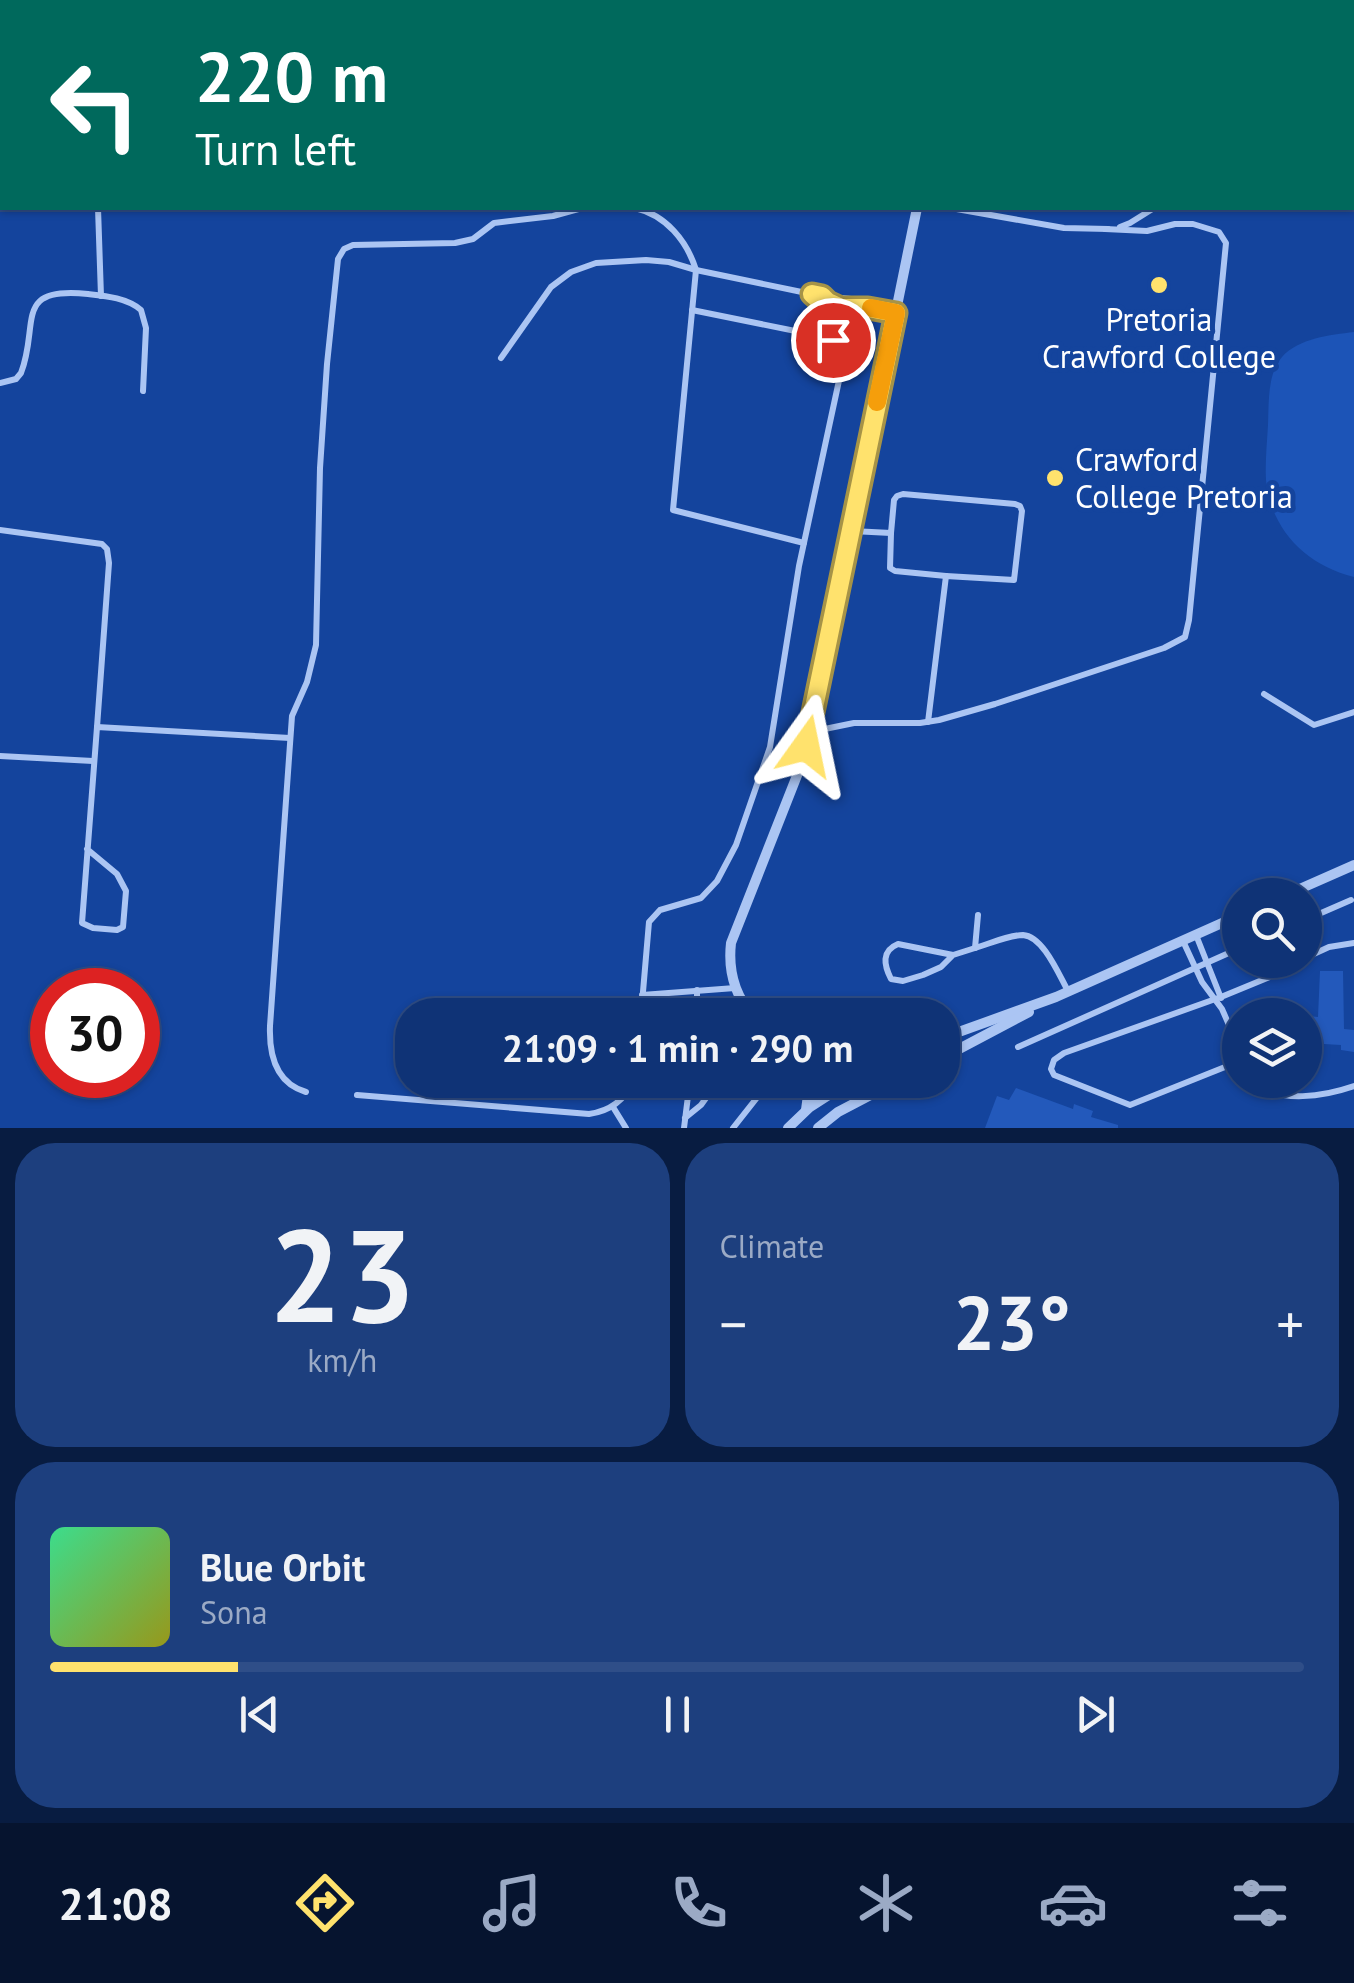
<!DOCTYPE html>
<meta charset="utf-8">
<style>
body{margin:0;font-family:"PT Sans",sans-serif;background:#1d3f7e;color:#f1f3f6;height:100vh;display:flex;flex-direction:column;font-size:38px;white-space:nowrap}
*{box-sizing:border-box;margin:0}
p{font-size:32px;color:#9baac5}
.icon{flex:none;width:55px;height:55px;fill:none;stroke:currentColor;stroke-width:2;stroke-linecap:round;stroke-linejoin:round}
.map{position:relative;height:1128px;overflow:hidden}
.panel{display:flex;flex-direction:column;gap:15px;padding:15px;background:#081c41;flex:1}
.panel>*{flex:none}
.banner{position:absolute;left:0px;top:0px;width:1355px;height:210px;box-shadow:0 2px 8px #0004,0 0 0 2px #2f4e88;background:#00695c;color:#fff;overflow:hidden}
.buttons{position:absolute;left:1222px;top:878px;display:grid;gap:20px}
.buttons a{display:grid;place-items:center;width:100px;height:100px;border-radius:50%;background:#0f3376;box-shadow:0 2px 8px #0004,0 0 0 2px #2f4e88;font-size:50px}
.speed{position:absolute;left:30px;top:968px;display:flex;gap:20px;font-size:50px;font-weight:700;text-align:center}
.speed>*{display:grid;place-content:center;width:130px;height:130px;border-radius:50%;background:#0f3376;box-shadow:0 2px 8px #0004,0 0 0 2px #2f4e88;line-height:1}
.speed .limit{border:15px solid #d22;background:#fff;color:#111}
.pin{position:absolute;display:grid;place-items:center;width:85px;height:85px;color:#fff;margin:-42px;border:5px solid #fff;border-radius:50%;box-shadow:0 2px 10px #0007}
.me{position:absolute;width:110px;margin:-55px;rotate:12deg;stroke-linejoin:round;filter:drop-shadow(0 0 8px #0008)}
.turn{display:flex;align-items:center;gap:35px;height:210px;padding:0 30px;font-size:45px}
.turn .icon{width:130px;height:130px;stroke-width:2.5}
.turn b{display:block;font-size:70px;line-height:85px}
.big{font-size:75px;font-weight:700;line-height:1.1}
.panel .widget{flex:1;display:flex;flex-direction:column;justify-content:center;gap:15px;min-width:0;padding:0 35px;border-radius:40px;background:#1d3f7e}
.panel .dial{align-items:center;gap:0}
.dial b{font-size:130px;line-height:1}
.song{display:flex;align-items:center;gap:30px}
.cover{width:120px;height:120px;border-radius:15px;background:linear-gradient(135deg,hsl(150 70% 55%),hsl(60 70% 35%))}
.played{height:10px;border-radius:5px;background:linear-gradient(90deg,#ffe26d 15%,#2f4e88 15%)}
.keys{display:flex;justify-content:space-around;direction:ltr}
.heat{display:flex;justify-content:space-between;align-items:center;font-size:55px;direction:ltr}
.panel .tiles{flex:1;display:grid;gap:15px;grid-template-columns:1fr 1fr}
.widget:last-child{grid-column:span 2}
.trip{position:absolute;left:395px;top:998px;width:565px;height:100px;border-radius:40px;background:#0f3376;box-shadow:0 2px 8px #0004,0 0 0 2px #2f4e88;font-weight:700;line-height:100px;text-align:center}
.dock{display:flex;height:160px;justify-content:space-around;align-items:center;background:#06142f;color:#9baac5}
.dock .icon{width:70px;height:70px}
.dock .on{color:#ffe26d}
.dock b{font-size:45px;color:#f1f3f6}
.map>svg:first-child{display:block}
.green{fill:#1c54b7}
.building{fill:#2359bb}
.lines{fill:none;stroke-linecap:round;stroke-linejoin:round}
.lane{stroke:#abc5f3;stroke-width:6}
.street{stroke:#abc5f3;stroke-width:10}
.route-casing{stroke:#a69347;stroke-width:25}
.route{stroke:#ffe26d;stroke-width:18}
.slow{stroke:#f59e0b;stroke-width:18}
.poi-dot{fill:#ffe26d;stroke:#14449d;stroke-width:4}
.labels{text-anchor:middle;stroke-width:10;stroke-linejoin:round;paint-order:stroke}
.poi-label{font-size:32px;fill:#fff;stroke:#14449d}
</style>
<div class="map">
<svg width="1354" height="1128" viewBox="0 0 1354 1128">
<rect width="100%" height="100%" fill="#14449d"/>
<!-- green -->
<path class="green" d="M 1354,332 L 1354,577 C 1306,565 1271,530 1266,480 C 1265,462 1267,443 1268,425 C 1269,404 1267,374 1282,357 C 1299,338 1330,335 1354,332 Z"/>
<!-- building -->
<g class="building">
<path d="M 1320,971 L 1343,971 L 1344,1029 L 1354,1030 L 1354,1052 L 1341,1050 L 1341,1045 L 1324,1044 L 1323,1039 L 1311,1040 L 1312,1028 L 1308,1027 L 1308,1016 L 1318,1017 Z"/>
<path d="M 1016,1088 L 1073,1109 L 1074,1104 L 1093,1111 L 1091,1117 L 1118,1125 L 1118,1128 L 985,1128 L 997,1096 L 1009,1100 Z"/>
</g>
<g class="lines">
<!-- lane -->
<g class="lane">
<path d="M 1329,2 L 1343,0"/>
<path d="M 0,164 L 2,164"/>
<path d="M 98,208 L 101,296"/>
<path d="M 635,208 C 666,215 687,241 696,270 L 673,510 L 804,543"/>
<path d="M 951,208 L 1064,228 L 1108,229"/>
<path d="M 1120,227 L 1130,223 L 1154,208"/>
<path d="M 813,294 L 824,306 L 829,337"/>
<path d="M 822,297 C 837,311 852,307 870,308 C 879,309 888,311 896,313"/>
<path d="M 501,358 L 551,287 L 571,272 L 596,263 L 646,260 L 669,262 L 696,270 L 821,296 L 851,299 L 868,308"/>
<path d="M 0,383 L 16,379 L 21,373 C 40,324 12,286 88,294 C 106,296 127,298 141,310 L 146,328 L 143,391"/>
<path d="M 0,530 L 102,544 L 107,549 L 109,563 L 97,727"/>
<path d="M 852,531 L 891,533 L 894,500 L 897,496 L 903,494 L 1015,504 L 1020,506 L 1022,511 L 1014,580 L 946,576 L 928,722"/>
<path d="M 891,533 L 890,568 L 895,571 L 946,576"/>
<path d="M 1264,694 L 1314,725 L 1354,712"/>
<path d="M 810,732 L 854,723 L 920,723 L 939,720 L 995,704 L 1164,648 L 1185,637 L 1189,620 L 1226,243 L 1219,232 L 1193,224 L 1175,224 L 1147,231 L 1105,229"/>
<path d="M 0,756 L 93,761"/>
<path d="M 87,849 L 117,874 L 126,891 L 123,927 L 117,930 L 93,928 L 82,923 L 97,727 L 290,738"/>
<path d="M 978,915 L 975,948 C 989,944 1008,935 1023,935 C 1043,936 1059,975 1068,991"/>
<path d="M 1305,920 L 1351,900"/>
<path d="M 1196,935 L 1221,998"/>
<path d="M 1183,941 L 1202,982 L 1222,1009 L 1240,1050"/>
<path d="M 953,955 L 898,944 C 881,951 884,965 891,979 L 903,981 L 923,975 L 941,967 L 953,955 L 975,948"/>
<path d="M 1305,958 L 1329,947 L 1354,943"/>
<path d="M 642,995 L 735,988"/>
<path d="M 641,1015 L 649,922 L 660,910 L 701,898 L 717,881 L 736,845 L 770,747 L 799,566 L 843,362 C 844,348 839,342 825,337 L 692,310"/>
<path d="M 697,1015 L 697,990"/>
<path d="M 1018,1047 L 1240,948"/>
<path d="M 1240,1061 L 1130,1105 L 1054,1075 L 1051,1069 L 1054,1060 L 1064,1053 L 1221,997 L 1289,969 L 1303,960"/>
<path d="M 1256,1080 C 1276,1106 1328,1095 1354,1086"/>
<path d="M 306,1092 C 275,1083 269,1054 270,1026 L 292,716 L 307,682 L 316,645 L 320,468 L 327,364 L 338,259 L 344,249 L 353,245 L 455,243 L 473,239 L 494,223 L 553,216 L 582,208"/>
<path d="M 357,1095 L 589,1114 C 611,1111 625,1100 634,1080"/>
<path d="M 613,1107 L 626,1128"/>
<path d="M 685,1118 L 701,1105 L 719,1080"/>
<path d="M 684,1128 L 690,1080"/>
<path d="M 733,1128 L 763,1090 L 760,1080"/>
</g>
<!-- street -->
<g class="street">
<path d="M 1105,2 L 1108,0"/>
<path d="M 1123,2 L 1138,0"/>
<path d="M 0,53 L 2,53"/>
<path d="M 1286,895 L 1354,865"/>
<path d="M 752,1015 C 734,994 728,970 731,943 L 798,773 L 810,732 L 917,208"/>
<path d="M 942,1038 L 1056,997 L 1240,915"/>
<path d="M 942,1058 L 1029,1012"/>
<path d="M 806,1110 L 810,1080"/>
<path d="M 788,1128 L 810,1107 L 852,1080"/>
<path d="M 818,1128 L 838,1112 L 899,1080"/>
</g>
</g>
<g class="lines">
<defs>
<path id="route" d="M 806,746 L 896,313 L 868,308 L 841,308 L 828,302 L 822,296 L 812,294 L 821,302 L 824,309 L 829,338 L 833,340"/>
</defs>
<!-- route casing -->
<use href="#route" class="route-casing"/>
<!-- route -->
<use href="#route" class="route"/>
<!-- slow -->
<path class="slow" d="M 871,308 L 896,313 L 877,402"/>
</g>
<!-- markers -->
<g class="poi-dot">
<circle cx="1159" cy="285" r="10"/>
<circle cx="1055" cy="478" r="10"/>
</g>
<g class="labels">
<!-- poi labels -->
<g class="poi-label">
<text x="1159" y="331">Pretoria<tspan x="1159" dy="37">Crawford College</tspan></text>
<text x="1075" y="471" text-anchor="start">Crawford<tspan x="1075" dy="37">College Pretoria</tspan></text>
</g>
</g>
</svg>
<div class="buttons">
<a><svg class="icon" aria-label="search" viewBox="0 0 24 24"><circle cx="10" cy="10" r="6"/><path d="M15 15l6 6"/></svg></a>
<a><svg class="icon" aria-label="layers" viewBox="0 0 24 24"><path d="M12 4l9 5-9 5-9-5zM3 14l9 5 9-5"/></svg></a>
</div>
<div class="speed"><div class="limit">30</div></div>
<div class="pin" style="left:833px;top:340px;background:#d93025"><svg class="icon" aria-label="arrive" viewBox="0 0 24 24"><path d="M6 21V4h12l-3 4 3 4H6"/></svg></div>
<svg class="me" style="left:806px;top:746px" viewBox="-20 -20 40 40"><path d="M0-17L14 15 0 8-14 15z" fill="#ffe26d" stroke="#fff" stroke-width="4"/></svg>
<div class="trip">21:09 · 1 min · 290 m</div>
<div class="banner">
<div class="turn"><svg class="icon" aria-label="left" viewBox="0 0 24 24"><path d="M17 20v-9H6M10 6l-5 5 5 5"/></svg><div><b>220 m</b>Turn left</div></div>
</div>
</div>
<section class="panel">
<div class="tiles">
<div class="widget dial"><b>23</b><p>km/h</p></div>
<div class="widget"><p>Climate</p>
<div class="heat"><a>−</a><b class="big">23°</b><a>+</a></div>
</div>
<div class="widget">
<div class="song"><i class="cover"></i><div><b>Blue Orbit</b><p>Sona</p></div></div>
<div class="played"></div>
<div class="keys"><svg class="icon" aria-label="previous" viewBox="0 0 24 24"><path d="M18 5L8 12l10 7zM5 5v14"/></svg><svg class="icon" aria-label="pause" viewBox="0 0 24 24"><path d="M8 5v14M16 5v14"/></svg><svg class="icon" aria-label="next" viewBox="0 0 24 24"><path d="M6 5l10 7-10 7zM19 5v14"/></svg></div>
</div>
</div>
</section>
<nav class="dock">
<b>21:08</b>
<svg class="icon on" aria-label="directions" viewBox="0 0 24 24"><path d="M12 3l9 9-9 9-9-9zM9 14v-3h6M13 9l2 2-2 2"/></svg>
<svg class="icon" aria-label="music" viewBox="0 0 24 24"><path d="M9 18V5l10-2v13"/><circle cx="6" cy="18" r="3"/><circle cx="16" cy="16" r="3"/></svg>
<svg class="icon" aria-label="phone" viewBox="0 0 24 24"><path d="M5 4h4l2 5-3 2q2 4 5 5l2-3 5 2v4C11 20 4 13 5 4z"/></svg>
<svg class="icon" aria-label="climate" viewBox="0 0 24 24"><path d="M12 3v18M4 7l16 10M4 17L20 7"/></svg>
<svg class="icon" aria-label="car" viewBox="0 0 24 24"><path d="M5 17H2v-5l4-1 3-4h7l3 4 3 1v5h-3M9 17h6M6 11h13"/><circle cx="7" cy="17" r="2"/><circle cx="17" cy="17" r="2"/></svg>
<svg class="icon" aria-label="filters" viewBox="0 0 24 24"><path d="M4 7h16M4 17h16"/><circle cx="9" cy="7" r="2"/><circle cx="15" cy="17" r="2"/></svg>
</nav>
